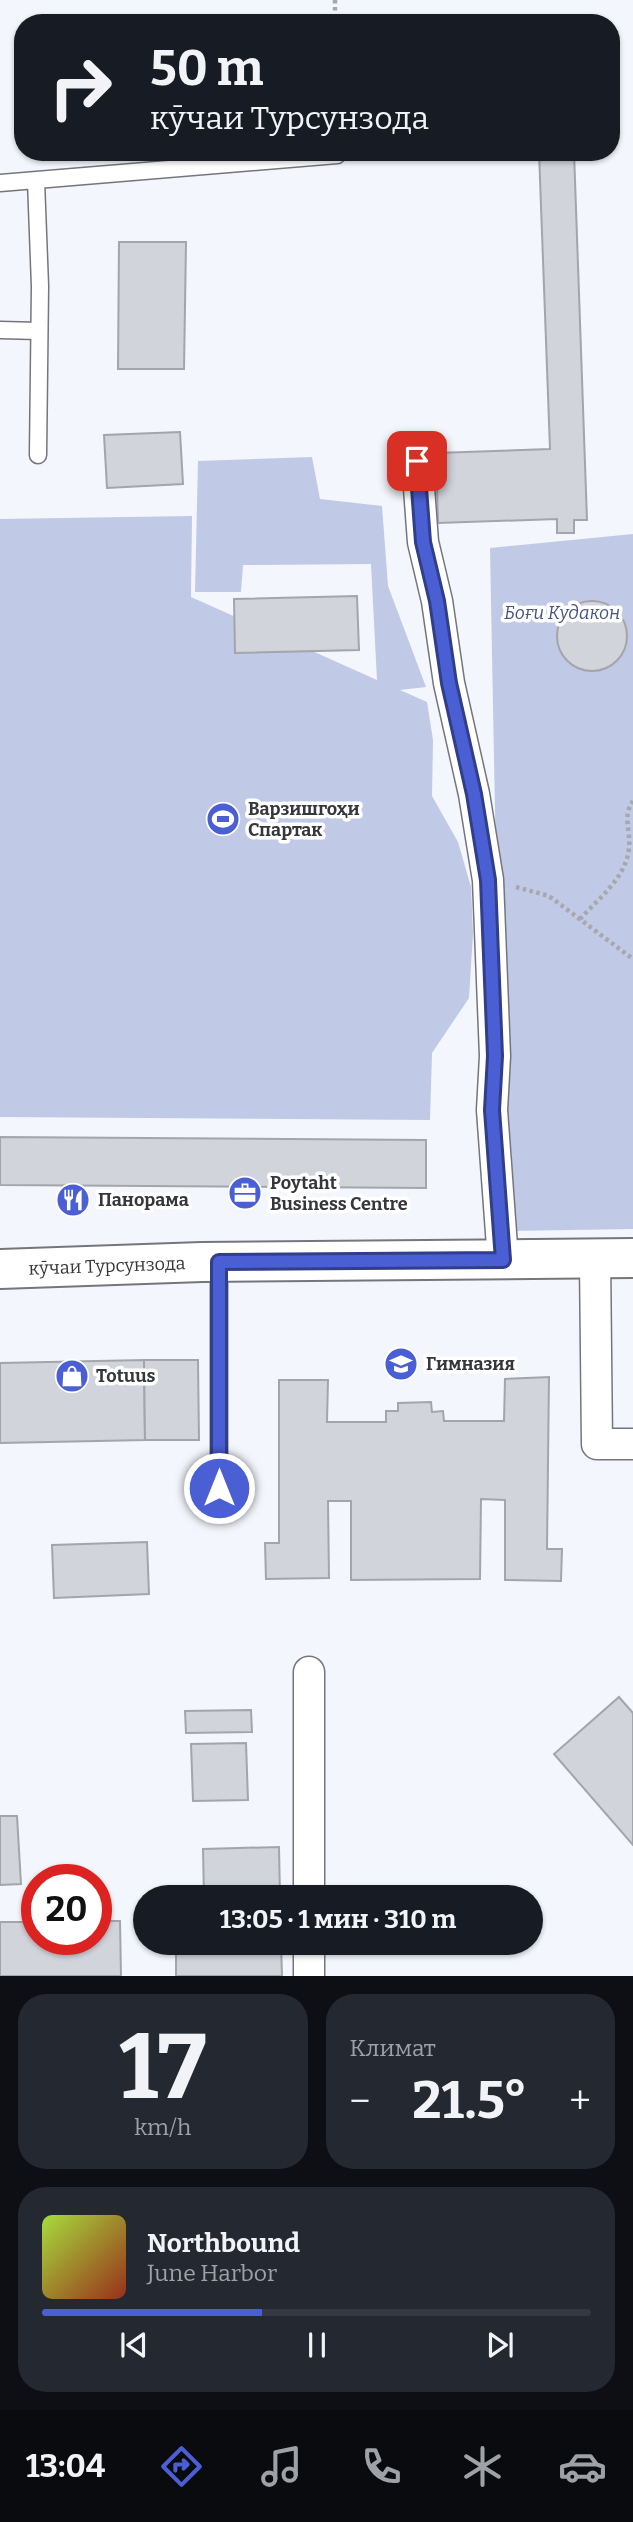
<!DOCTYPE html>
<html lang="ru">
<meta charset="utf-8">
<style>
body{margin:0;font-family:Bitter,serif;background:#242831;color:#f1f3f6;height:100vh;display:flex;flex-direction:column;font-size:26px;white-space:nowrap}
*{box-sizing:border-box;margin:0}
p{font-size:23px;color:#9ea1a6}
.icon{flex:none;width:38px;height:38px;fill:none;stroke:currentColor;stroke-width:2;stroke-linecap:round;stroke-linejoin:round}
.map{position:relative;height:1976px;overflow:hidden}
.panel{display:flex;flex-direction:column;gap:18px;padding:18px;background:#0d0f14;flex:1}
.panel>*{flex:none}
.top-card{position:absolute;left:14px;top:14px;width:606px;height:147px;border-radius:28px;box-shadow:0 2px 5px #0004;background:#171b24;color:#f1f3f6;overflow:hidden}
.speed{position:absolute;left:21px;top:1864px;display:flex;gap:14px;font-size:35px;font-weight:700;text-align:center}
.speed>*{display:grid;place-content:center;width:91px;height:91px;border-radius:50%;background:#171b24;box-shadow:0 2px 5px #0004;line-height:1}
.speed .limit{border:10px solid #d22;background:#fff;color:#111}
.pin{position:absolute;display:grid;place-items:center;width:60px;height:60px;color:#fff;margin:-30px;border-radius:14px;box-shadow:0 4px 10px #0006}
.me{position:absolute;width:77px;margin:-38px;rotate:0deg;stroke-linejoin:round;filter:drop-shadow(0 0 5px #0008)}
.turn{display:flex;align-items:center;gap:24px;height:147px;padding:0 21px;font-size:32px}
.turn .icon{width:91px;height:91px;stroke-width:2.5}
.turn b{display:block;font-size:49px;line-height:60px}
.big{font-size:52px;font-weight:700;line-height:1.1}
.panel .card{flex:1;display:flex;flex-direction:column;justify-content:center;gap:10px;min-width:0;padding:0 24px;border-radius:28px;background:#242831}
.panel .dial{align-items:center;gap:0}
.dial b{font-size:91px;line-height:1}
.song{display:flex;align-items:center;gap:21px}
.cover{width:84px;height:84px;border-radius:10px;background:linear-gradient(135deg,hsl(80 70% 55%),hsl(10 70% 35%))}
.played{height:7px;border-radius:4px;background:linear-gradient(90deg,#4b5fd4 40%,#363941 40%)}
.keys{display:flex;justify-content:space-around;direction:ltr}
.heat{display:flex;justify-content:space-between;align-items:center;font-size:38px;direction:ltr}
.panel .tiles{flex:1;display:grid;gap:18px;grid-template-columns:1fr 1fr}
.card:last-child{grid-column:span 2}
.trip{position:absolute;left:133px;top:1885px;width:410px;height:70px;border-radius:35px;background:#171b24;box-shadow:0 2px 5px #0004;font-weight:700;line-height:70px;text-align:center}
.tabs{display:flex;height:112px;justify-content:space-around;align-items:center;background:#090b0e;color:#9ea1a6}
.tabs .icon{width:49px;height:49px}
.tabs .active{color:#4b5fd4}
.tabs b{font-size:32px;color:#f1f3f6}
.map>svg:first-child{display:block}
.green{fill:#c0c9e5}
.building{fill:#d2d4db;stroke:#a3a5ab;stroke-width:2}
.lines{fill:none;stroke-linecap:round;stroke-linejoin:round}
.lane-casing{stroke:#75767c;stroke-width:19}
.street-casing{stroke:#75767c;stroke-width:33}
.secondary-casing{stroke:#75767c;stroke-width:42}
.path{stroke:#a6a8ad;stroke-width:4.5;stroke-dasharray:3.5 3.5;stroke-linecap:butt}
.lane{stroke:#fff;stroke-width:16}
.street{stroke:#fff;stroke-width:30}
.secondary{stroke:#fff;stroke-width:38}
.route-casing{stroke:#313e8a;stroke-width:18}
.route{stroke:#4b5fd4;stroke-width:12}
.labels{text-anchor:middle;stroke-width:7;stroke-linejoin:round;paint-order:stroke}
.park-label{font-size:18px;font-style:italic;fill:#475482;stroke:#fff}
.poi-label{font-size:18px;font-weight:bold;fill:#36373a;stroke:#fff;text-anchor:start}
.street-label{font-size:18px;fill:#36373a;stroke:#fff}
</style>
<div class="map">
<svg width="633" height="1976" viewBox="0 0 633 1976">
<rect width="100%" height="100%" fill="#f3f6fc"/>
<!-- green -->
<g class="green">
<path d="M 312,457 L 320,499 L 382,506 L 388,586 L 426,687 L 400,690 L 427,702 L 433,740 L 432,796 L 458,842 L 471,887 L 473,933 L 469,998 L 432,1053 L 430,1120 L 0,1117 L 0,519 L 192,516 L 191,597 L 377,680 L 371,564 L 243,565 L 241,592 L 195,592 L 198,461 Z"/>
<path d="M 633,534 L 633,1229 L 503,1231 L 490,548 Z"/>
</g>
<!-- building -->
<g class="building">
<path d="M 539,152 L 574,152 L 587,520 L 574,520 L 574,533 L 557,533 L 557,519 L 438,523 L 436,453 L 550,449 Z"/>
<path d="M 119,242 L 186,242 L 184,369 L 118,369 Z"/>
<path d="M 180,432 L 183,484 L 107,488 L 104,435 Z"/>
<path d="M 357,596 L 359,650 L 235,653 L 234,599 Z"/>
<circle cx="592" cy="636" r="35"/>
<path d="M 0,1137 L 426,1140 L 426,1188 L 0,1185 Z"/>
<path d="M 144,1360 L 145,1440 L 0,1443 L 0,1363 Z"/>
<path d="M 144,1360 L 198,1360 L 199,1440 L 145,1440 Z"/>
<path d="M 549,1377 L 547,1549 L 562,1549 L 561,1581 L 505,1580 L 505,1500 L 481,1499 L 480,1579 L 351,1580 L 351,1501 L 328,1501 L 329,1578 L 266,1579 L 265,1543 L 279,1543 L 279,1380 L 328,1380 L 327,1422 L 386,1422 L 386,1411 L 398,1411 L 398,1403 L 431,1402 L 432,1412 L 443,1411 L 444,1421 L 504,1421 L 505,1379 Z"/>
<path d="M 147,1542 L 149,1594 L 54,1598 L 52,1545 Z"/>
<path d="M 619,1697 L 633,1713 L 633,1845 L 554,1754 Z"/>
<path d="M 251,1710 L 252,1732 L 186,1733 L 185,1711 Z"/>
<path d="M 246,1743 L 248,1800 L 193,1801 L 191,1744 Z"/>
<path d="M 0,1816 L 17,1816 L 21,1884 L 0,1885 Z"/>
<path d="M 279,1847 L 280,1897 L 204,1897 L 203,1849 Z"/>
<path d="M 96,1921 L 120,1921 L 121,1976 L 0,1976 L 0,1922 L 37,1922 L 37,1939 L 96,1939 Z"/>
<path d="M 176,1942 L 281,1942 L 282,1976 L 176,1976 Z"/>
</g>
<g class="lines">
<defs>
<g id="lane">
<path d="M 36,181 L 40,286 L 38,455"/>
<path d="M 0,183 L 337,155"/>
<path d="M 0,330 L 39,331"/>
<path d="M 219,1488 L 219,1262"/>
</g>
<g id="street">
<path d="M 417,461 L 423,542 L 437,601 L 449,683 L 474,794 L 488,880 L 495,1056 L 492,1110 L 503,1260"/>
<path d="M 595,1259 L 597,1444 L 633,1444"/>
<path d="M 309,1897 L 309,1672"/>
<path d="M 309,1976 L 309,1942"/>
</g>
<path id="secondary" d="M 0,1269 L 202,1262 L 633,1258"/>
</defs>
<!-- lane casing -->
<use href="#lane" class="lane-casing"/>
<!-- street casing -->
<use href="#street" class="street-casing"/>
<!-- secondary casing -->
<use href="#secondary" class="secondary-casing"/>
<!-- path -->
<g class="path">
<path d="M 335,0 L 335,23"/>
<path d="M 516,887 L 549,896 L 633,959"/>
<path d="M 580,919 C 599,898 626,878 629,848 C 631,831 622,816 633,801"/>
</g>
<!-- lane -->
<use href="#lane" class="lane"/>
<!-- street -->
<use href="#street" class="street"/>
<!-- secondary -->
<use href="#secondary" class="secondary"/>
</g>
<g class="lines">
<defs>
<path id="route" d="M 219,1488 L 219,1262 L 503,1260 L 492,1110 L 495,1056 L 488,880 L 474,794 L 449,683 L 437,601 L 423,542 L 417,461"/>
</defs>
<!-- route casing -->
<use href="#route" class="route-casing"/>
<!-- route -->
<use href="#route" class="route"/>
</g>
<!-- icons -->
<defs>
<symbol id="stadium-disc" viewBox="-11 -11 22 22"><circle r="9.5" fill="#4b5fd4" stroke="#fff"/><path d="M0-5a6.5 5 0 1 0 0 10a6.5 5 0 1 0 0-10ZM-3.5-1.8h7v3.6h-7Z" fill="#fff"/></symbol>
<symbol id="office-disc" viewBox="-11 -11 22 22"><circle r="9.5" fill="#4b5fd4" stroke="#fff"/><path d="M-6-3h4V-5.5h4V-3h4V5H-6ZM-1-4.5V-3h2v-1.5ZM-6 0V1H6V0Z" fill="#fff"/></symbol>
<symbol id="restaurant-disc" viewBox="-11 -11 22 22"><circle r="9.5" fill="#4b5fd4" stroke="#fff"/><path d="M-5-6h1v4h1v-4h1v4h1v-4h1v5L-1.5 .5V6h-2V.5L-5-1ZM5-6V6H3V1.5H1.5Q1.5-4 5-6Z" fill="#fff"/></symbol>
<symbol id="school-disc" viewBox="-11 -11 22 22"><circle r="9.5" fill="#4b5fd4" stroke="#fff"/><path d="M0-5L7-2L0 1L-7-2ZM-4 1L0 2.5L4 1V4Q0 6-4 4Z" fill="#fff"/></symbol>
<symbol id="shop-disc" viewBox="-11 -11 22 22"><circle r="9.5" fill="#4b5fd4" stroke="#fff"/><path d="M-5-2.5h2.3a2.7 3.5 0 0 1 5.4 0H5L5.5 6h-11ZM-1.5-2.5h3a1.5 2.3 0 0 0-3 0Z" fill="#fff"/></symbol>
</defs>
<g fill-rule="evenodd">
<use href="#stadium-disc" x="204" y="800" width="38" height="38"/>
<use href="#office-disc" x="226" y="1174" width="38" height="38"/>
<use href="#restaurant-disc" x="54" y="1181" width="38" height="38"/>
<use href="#school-disc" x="382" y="1345" width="38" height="38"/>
<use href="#shop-disc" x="53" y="1357" width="38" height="38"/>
</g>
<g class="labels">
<!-- park labels -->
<g class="park-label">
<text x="562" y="619">Боғи Кудакон</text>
</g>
<!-- poi labels -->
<g class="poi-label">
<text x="248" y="815">Варзишгоҳи<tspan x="248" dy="21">Спартак</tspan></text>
<text x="270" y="1189">Poytaht<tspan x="270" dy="21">Business Centre</tspan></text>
<text x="98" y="1206">Панорама</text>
<text x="426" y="1370">Гимназия</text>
<text x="96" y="1382">Totuus</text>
</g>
<!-- street labels -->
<g class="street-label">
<text transform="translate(107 1266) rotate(-2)" y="6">кӯчаи Турсунзода</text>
</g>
</g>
</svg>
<div class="speed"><div class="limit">20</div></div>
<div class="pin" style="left:417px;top:461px;background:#d93025"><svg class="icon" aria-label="arrive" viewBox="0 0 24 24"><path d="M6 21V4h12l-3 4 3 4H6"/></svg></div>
<svg class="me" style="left:219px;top:1488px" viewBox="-20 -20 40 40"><circle r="17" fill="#4b5fd4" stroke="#fff" stroke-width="3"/><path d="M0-11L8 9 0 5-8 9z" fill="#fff"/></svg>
<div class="trip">13:05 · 1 мин · 310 m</div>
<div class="top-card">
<div class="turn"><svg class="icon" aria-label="right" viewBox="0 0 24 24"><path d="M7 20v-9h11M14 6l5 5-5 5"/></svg><div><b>50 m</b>кӯчаи Турсунзода</div></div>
</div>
</div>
<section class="panel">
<div class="tiles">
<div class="card dial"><b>17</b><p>km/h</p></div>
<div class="card"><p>Климат</p>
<div class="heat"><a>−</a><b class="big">21.5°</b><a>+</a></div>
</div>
<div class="card">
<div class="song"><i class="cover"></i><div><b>Northbound</b><p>June Harbor</p></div></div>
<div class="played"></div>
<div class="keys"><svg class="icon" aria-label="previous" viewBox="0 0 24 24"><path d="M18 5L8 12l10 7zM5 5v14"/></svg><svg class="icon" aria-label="pause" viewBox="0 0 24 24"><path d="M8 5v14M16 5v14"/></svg><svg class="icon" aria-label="next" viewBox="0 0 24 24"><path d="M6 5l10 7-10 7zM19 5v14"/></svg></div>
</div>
</div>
</section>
<nav class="tabs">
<b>13:04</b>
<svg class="icon active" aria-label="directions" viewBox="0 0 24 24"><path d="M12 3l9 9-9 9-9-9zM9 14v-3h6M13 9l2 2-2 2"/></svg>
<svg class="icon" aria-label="music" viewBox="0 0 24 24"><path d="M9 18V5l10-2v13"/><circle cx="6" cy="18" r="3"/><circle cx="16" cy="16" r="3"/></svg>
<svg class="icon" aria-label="phone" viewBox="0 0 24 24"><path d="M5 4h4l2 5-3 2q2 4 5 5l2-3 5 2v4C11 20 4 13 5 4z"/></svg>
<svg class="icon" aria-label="climate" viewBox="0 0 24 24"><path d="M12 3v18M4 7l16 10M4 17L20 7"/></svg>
<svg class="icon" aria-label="car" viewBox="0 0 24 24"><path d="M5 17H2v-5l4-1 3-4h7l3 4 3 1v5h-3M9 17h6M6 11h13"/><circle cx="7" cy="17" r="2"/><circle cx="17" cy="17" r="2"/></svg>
</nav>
